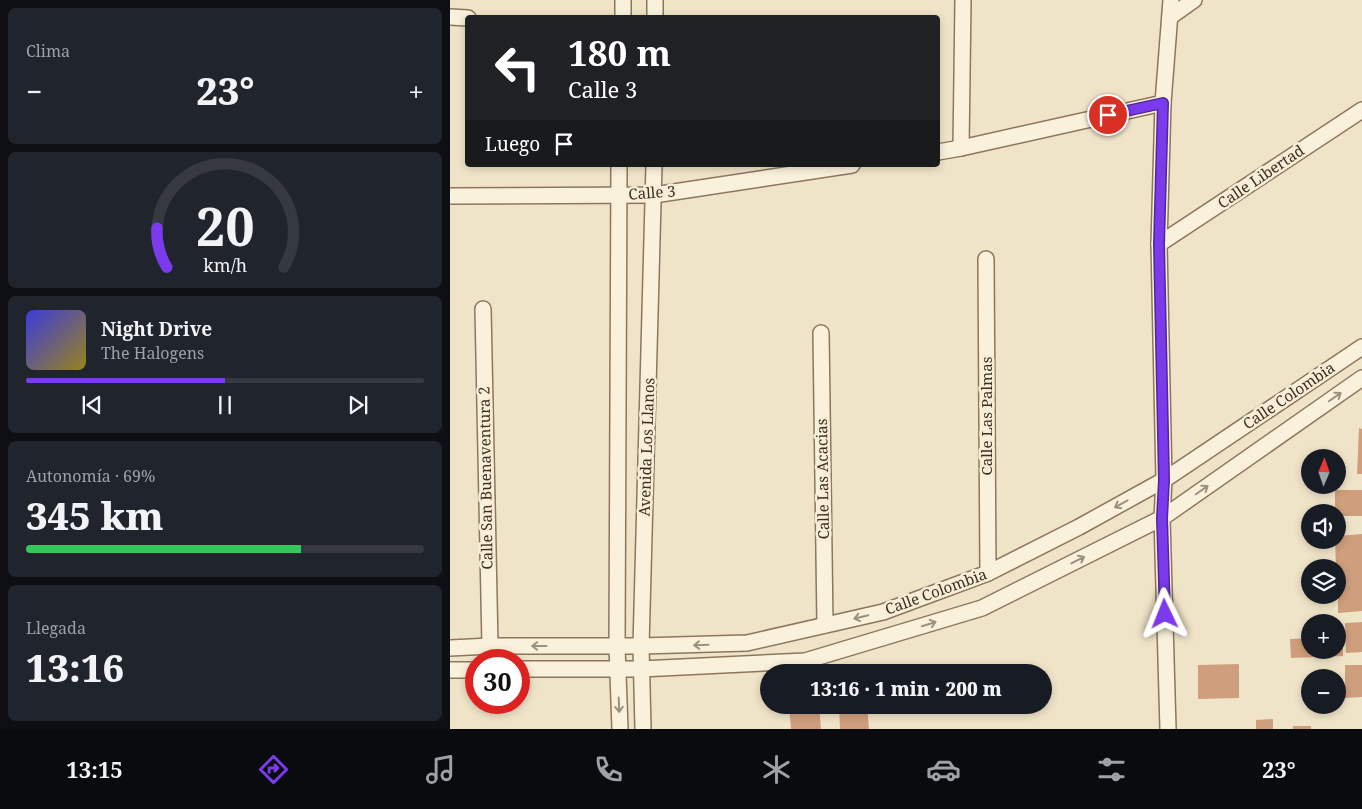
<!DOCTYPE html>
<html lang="es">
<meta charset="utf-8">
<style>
body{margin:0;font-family:"Noto Serif",serif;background:#20242c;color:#f1f3f6;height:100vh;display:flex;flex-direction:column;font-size:19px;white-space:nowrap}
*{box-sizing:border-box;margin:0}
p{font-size:16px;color:#9ea1a6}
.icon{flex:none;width:28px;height:28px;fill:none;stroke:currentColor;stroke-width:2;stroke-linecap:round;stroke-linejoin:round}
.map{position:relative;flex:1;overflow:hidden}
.panel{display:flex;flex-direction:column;gap:8px;padding:8px;background:#0d0f14;width:450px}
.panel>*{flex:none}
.top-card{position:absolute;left:15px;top:15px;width:475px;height:152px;border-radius:5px;box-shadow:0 2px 8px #0003;background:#202124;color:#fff;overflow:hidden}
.needle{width:32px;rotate:2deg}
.buttons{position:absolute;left:851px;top:449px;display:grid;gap:10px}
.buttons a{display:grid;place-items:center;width:45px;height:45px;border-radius:50%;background:#171b24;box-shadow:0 2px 8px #0003;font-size:25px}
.speed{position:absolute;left:15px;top:649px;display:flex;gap:10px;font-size:25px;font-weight:700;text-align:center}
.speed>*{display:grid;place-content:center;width:65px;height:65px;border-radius:50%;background:#171b24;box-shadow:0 2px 8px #0003;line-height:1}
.speed .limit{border:8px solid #d22;background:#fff;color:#111}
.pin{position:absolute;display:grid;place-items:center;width:42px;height:42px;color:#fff;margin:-21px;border:2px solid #fff;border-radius:50%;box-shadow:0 1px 5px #0007}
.me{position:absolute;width:55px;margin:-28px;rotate:358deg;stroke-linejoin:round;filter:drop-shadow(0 0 4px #0008)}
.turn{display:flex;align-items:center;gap:18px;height:105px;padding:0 20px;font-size:22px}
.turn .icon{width:65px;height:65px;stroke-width:2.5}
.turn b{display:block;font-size:35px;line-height:42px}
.then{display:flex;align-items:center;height:48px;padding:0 20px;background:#0003;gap:10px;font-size:19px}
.big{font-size:38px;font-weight:800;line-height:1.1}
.panel .tile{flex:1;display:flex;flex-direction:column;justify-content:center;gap:8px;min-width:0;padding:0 18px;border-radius:8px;background:#20242c}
.panel .dial{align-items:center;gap:0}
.dial svg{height:130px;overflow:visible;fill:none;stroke:#363941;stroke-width:7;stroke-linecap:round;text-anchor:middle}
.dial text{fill:#f1f3f6;stroke:none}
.song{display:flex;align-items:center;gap:15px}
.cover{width:60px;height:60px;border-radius:8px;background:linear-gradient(135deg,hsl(240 70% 55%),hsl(50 70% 35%))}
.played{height:5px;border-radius:2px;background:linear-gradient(90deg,#7c3aed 50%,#363941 50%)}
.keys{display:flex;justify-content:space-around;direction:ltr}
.heat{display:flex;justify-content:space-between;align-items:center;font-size:28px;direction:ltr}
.charge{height:8px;border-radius:4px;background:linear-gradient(90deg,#34c759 69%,#363941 0)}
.trip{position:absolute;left:310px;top:664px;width:292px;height:50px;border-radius:25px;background:#171b24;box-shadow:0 2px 8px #0003;font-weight:800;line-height:50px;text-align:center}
.tab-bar{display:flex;height:80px;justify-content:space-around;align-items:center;background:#090b0e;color:#9ea1a6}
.tab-bar .icon{width:35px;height:35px}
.tab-bar .current{color:#7c3aed}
.tab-bar b{font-size:22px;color:#f1f3f6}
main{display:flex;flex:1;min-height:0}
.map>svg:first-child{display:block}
.building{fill:#cf9f7d}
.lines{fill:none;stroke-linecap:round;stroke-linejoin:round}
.street-casing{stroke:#8d765c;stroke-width:18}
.street{stroke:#faf1dc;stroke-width:15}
.oneway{stroke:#9c907e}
.route-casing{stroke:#51269a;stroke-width:12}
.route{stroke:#7c3aed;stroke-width:9}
.labels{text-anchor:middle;stroke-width:5;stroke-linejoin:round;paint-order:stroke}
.street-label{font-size:15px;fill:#3d2e20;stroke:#f7eed8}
</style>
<main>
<section class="panel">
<div class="tile"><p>Clima</p>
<div class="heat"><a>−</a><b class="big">23°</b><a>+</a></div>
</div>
<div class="tile dial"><svg viewBox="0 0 100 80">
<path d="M14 69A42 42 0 1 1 86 69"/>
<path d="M14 69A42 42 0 0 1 8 45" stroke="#7c3aed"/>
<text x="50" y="56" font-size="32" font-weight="700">20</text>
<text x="50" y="72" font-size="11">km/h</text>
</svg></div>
<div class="tile">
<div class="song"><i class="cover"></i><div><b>Night Drive</b><p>The Halogens</p></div></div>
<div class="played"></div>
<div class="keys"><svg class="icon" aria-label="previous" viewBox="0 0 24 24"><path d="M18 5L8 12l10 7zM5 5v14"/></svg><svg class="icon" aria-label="pause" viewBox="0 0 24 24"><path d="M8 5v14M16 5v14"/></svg><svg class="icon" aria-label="next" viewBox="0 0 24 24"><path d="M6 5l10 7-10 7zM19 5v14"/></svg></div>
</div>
<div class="tile"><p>Autonomía · 69%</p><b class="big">345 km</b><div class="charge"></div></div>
<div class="tile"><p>Llegada</p><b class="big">13:16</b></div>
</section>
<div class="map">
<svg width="912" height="729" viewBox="0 0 912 729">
<rect width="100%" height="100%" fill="#f0e4c8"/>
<!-- building -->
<g class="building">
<path d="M 909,428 L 912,429 L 912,474 L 907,474 Z"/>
<path d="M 885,490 L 912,490 L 912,516 L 888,516 L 888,512 L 885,512 Z"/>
<path d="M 912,534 L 912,611 L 888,613 L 888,568 L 886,568 L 885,540 L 888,540 L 888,536 Z"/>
<path d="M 912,622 L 912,652 L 896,653 L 895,623 Z"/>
<path d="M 888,637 L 893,637 L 893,656 L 841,658 L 840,639 L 860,638 L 860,650 L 888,650 Z"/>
<path d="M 789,664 L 789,698 L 748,699 L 748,665 Z"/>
<path d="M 895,665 L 912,665 L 912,697 L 895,698 Z"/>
<path d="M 339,705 L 369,705 L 371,729 L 341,729 Z"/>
<path d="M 389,705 L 417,705 L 419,729 L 390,729 Z"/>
<path d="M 823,719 L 823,729 L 806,729 L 806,720 Z"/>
<rect x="843" y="726" width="18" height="3"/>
</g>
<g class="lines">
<defs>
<g id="street">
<path d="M 0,17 L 18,18"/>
<path d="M 720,17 L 744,0"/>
<path d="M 173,18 L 173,0"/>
<path d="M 205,18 L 205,0"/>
<path d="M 511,148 L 513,0"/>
<path d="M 488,152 L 511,148 L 713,103"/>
<path d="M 169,165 L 167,647 L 170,729"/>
<path d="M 0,196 L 204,195 L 402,165"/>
<path d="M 709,244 L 912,110"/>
<path d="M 536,259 L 538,573"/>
<path d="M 33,309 L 40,646"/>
<path d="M 371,333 L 375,625"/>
<path d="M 0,648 L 40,646 L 191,646 L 297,643 L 433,612 L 538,573 L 629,527 L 714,480 L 912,347"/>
<path d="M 69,669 L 191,669 L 355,661 L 532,608 L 712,518 L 912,378"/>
<path d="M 0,670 L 26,670"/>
<path d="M 193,729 L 191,646 L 204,165"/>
<path d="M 718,729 L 712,518 L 714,480 L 709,244 L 713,103 L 721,0"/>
</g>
</defs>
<!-- street casing -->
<use href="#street" class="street-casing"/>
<!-- street -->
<use href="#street" class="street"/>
</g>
<!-- one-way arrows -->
<defs><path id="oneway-shaft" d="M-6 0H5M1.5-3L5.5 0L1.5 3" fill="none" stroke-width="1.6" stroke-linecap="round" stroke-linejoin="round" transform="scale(1.25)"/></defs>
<g class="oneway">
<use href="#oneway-shaft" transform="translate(885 397) rotate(-35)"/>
<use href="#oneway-shaft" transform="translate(752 490) rotate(-35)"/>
<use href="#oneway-shaft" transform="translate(671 504) rotate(151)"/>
<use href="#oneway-shaft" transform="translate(628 560) rotate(-27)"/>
<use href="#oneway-shaft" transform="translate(411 617) rotate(167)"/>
<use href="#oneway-shaft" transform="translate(479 624) rotate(-17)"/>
<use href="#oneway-shaft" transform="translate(251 645) rotate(178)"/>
<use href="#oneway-shaft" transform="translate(89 646) rotate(-180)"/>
<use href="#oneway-shaft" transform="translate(169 705) rotate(88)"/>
</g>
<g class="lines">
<defs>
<path id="route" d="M 658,115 L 713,103 L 709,244 L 714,480 L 712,518 L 715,614"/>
</defs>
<!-- route casing -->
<use href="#route" class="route-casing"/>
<!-- route -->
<use href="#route" class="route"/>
</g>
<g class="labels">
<!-- street labels -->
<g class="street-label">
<text transform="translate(811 177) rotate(-34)" y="5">Calle Libertad</text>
<text transform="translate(202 193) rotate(-4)" y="5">Calle 3</text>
<text transform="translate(839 396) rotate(-34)" y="5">Calle Colombia</text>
<text transform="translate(537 416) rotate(-90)" y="5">Calle Las Palmas</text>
<text transform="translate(197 447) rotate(-88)" y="5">Avenida Los Llanos</text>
<text transform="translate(36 478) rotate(-91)" y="5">Calle San Buenaventura 2</text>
<text transform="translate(373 479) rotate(-91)" y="5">Calle Las Acacias</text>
<text transform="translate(486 592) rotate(-20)" y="5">Calle Colombia</text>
</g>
</g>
</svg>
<div class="buttons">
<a><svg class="needle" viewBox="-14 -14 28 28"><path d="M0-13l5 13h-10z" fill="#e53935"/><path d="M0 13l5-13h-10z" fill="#9ea1a6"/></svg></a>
<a><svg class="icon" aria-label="sound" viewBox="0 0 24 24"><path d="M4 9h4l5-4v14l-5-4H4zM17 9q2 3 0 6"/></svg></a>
<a><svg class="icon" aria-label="layers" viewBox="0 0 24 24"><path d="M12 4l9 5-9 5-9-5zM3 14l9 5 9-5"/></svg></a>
<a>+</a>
<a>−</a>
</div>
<div class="speed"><div class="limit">30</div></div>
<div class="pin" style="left:658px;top:115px;background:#d93025"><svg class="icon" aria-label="arrive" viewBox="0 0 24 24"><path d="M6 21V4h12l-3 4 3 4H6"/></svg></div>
<svg class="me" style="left:715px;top:614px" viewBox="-20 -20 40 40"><path d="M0-17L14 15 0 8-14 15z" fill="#7c3aed" stroke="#fff" stroke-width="4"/></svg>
<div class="trip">13:16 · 1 min · 200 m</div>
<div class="top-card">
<div class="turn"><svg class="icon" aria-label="left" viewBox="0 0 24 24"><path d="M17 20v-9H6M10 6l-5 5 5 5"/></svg><div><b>180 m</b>Calle 3</div></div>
<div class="then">Luego<svg class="icon" aria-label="arrive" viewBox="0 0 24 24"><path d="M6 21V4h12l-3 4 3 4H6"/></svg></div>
</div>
</div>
</main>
<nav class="tab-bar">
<b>13:15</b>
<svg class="icon current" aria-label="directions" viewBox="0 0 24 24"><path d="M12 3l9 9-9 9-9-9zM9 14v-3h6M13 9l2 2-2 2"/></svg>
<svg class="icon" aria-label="music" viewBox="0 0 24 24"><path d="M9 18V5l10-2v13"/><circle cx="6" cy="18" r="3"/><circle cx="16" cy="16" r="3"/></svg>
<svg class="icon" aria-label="phone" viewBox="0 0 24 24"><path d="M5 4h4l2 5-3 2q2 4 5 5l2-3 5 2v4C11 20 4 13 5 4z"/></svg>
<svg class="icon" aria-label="climate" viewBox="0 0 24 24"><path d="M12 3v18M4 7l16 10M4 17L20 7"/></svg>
<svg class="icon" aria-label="car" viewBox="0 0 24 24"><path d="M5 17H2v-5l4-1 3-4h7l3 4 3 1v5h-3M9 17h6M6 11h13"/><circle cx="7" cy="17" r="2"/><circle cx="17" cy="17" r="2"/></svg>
<svg class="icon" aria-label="filters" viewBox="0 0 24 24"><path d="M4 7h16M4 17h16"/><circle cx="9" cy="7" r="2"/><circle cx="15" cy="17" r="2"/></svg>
<b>23°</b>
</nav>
